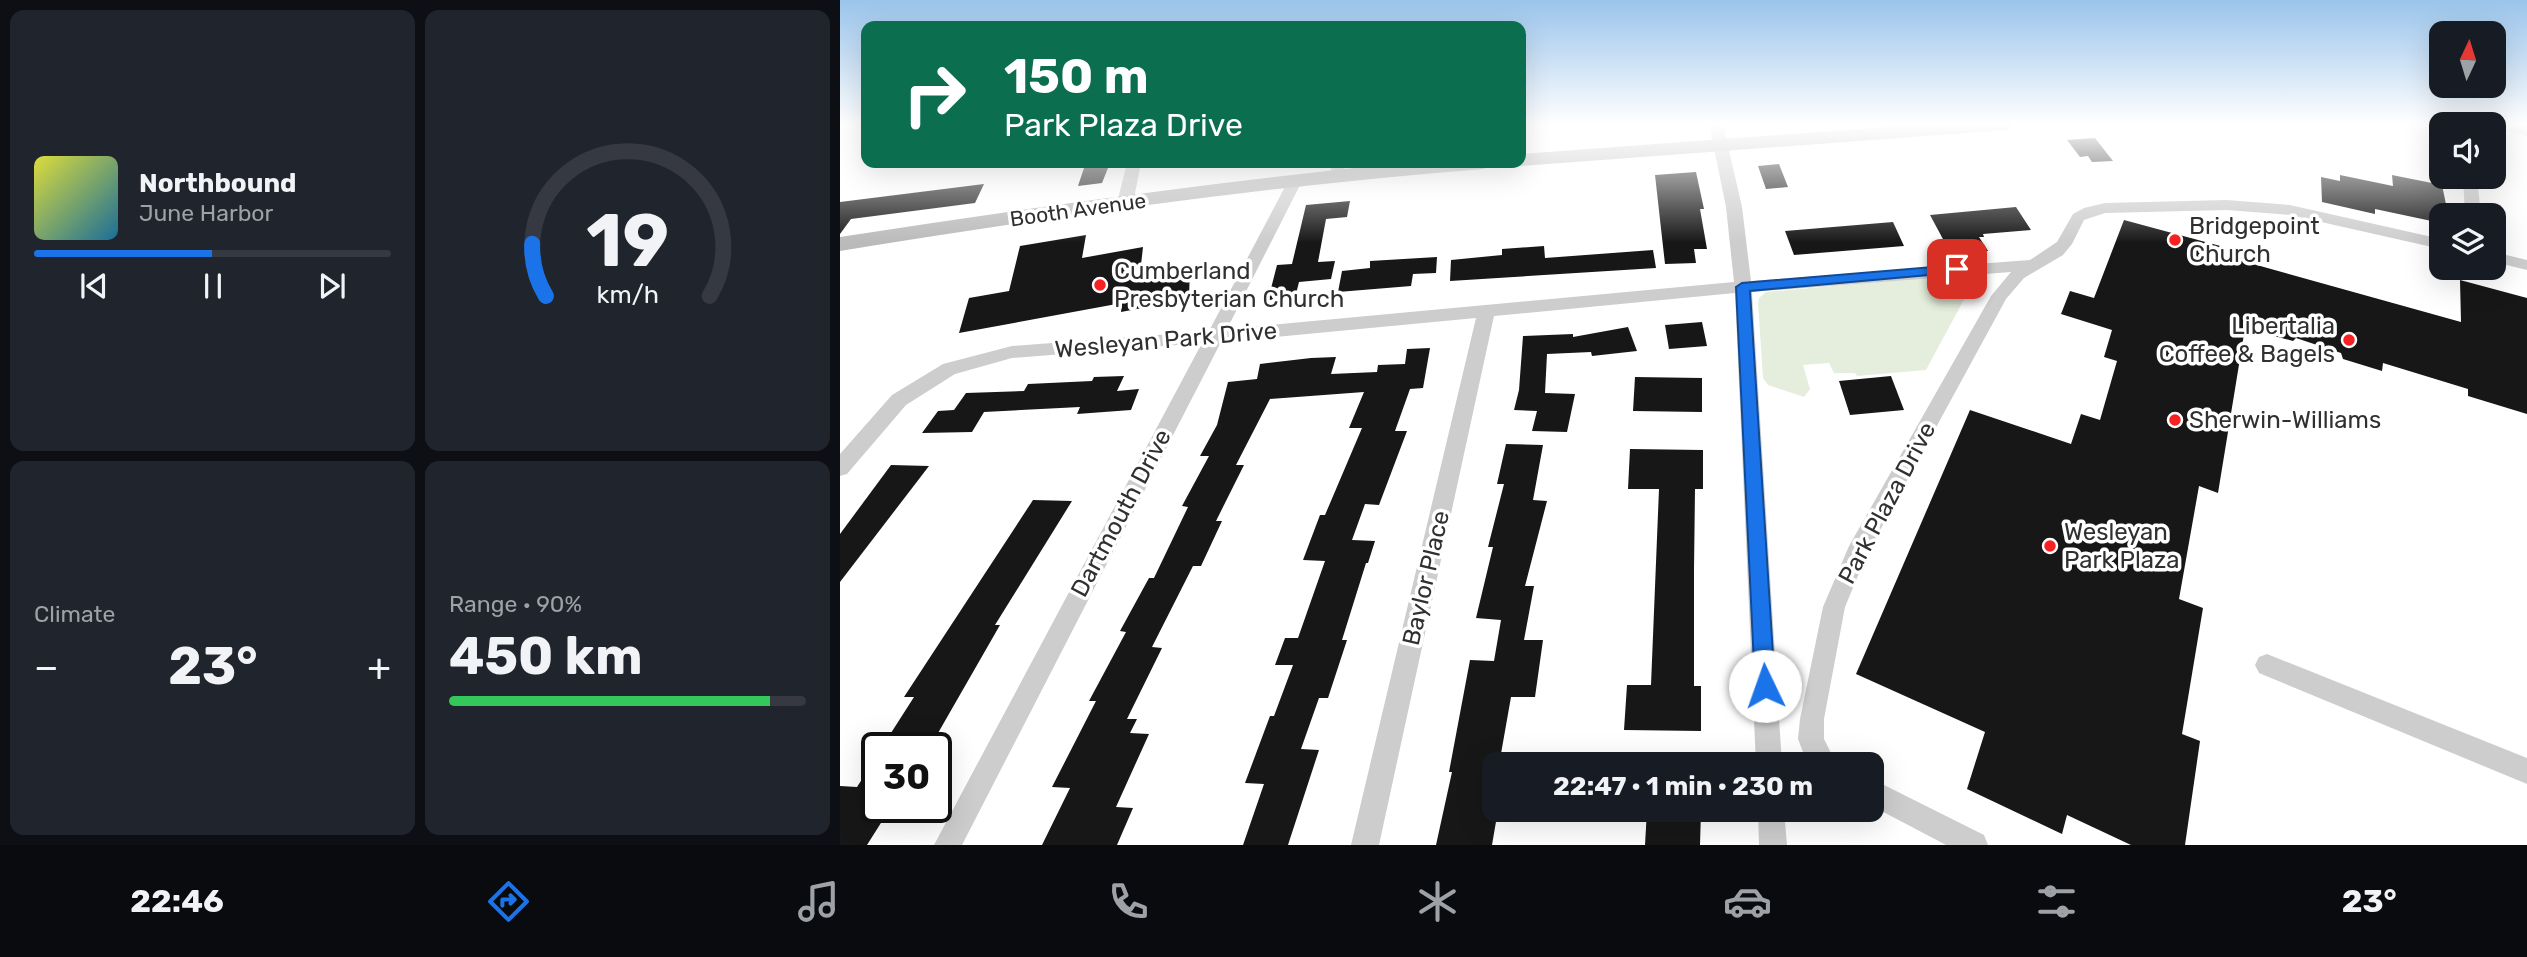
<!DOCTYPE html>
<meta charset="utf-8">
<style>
body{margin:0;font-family:Rubik,sans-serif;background:#20242c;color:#f1f3f6;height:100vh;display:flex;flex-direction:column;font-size:26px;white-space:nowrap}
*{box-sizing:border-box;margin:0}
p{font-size:23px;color:#9ea1a6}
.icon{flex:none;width:38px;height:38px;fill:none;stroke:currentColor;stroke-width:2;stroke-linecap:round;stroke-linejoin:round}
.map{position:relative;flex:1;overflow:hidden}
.drawer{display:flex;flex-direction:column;gap:10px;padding:10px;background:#0d0f14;width:840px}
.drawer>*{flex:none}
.banner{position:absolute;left:21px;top:21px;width:665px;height:147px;border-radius:14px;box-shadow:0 7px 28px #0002;background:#0b6e4f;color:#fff;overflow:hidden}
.needle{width:46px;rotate:4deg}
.buttons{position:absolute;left:1589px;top:21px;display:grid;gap:14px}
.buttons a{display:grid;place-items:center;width:77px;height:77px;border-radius:14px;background:#171b24;box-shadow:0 7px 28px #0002;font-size:35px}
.speed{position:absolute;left:21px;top:732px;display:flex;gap:14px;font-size:35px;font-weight:700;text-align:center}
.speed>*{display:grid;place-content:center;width:91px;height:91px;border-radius:50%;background:#171b24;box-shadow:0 7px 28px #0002;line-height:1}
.speed .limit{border:4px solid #111;border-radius:10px;background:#fff;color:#111}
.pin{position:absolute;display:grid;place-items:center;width:60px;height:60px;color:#fff;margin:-30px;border-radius:14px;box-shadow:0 4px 10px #0006}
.me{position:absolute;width:77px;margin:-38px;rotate:357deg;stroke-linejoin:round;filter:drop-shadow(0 0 5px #0008)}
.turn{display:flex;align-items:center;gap:24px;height:147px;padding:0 28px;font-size:32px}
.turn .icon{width:91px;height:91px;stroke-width:2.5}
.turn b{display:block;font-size:49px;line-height:60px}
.big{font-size:52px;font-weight:700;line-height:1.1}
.drawer .card{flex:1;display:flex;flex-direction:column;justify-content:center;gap:10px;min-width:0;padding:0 24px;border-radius:14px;background:#20242c}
.drawer .dial{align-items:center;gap:0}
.dial svg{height:182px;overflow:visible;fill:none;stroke:#363941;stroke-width:7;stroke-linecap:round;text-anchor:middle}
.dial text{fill:#f1f3f6;stroke:none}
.song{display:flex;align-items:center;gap:21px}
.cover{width:84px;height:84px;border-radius:10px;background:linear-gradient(135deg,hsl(60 70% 55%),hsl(200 70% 35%))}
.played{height:7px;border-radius:4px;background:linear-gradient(90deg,#1a73e8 50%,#363941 50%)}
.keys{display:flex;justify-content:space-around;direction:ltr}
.heat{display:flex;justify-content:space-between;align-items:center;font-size:38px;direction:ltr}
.charge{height:10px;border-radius:5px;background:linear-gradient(90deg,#34c759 90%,#363941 0)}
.drawer .tiles{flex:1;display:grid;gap:10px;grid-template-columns:repeat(2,1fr)}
.trip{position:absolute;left:642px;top:752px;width:402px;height:70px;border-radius:14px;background:#171b24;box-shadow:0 7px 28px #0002;font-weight:700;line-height:70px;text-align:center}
.menu{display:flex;height:112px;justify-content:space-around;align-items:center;background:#090b0e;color:#9ea1a6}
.menu .icon{width:49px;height:49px}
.menu .active{color:#1a73e8}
.menu b{font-size:32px;color:#f1f3f6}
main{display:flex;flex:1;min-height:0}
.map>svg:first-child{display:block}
.green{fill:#e5eedc}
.building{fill:#171717}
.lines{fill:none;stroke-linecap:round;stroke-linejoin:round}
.street{fill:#cdcdcd;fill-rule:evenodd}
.secondary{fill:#bababa;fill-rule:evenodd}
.route{fill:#1a73e8;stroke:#114b97;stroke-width:2}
.poi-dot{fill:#f72124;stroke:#fff;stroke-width:2.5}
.labels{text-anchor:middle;stroke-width:7;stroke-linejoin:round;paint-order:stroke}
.far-street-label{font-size:21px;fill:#303030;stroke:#fff}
.poi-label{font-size:24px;fill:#303030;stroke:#fff;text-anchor:start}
.street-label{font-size:24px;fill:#303030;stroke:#fff}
</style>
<main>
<section class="drawer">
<div class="tiles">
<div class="card">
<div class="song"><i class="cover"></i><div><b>Northbound</b><p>June Harbor</p></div></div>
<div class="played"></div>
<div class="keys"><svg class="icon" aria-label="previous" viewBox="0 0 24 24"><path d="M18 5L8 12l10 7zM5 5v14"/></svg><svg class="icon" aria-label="pause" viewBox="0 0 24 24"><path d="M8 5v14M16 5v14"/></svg><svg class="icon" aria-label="next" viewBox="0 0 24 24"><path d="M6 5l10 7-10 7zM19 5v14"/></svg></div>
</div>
<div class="card dial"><svg viewBox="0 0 100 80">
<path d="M14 69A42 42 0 1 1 86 69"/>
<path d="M14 69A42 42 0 0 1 8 46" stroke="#1a73e8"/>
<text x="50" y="56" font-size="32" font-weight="700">19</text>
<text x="50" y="72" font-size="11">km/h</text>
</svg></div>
<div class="card"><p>Climate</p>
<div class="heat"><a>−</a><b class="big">23°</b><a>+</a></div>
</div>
<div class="card"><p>Range · 90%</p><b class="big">450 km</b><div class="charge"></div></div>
</div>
</section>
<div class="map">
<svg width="1687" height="845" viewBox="0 0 1687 845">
<rect width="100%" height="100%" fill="#fff"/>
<!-- green -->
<path class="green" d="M 1126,274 L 1135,279 L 1086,370 L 1017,376 L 1015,373 L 994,373 L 989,363 L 963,365 L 970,389 L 964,397 L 928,385 L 923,378 L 918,303 L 919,298 L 926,292 Z"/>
<!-- building -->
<g class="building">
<path d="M 1255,138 L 1273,161 L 1252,162 L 1248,156 L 1240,157 L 1227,140 Z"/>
<path d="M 270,163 L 262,183 L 238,186 L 245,165 Z"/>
<path d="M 939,164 L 948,187 L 926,189 L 918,166 Z"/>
<path d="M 856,172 L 864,209 L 860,209 L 867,249 L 854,249 L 856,263 L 825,264 L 815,175 Z"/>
<path d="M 1500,175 L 1553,186 L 1552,175 L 1602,185 L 1607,209 L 1600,208 L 1601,223 L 1535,209 L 1535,214 L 1482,202 L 1481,177 L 1500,181 Z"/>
<path d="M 144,184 L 135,203 L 11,219 L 0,234 L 0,202 Z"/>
<path d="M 510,201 L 507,217 L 486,219 L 478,262 L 495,261 L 491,279 L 459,282 L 455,298 L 428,300 L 437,265 L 452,264 L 466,205 Z"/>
<path d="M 1176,207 L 1191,230 L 1143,234 L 1144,237 L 1139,237 L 1148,251 L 1111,254 L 1090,215 Z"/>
<path d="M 1284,220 L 1384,247 L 1381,255 L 1621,322 L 1620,280 L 1687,298 L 1687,414 L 1628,396 L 1628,389 L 1543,363 L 1542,371 L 1503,359 L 1501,353 L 1456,338 L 1453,341 L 1405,328 L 1378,493 L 1359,486 L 1339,599 L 1363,608 L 1342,734 L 1360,741 L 1345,845 L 1291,845 L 1227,815 L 1222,834 L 1127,789 L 1145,732 L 1016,674 L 1130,410 L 1231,444 L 1241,414 L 1260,420 L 1277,361 L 1264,357 L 1272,330 L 1221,314 L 1230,291 L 1254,298 Z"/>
<path d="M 1053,222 L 1064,246 L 954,255 L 945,231 Z"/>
<path d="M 246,235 L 242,258 L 303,247 L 300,274 L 350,265 L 349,299 L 281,312 L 282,303 L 119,333 L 129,298 L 169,291 L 180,246 Z"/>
<path d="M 704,246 L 705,258 L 813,250 L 816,268 L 610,281 L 611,260 L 662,255 L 662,249 Z"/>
<path d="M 597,257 L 596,273 L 573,274 L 571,286 L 498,292 L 502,271 L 530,268 L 530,261 Z"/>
<path d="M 862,322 L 867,346 L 829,349 L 825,325 Z"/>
<path d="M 788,327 L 797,351 L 752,356 L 751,352 L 707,354 L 705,393 L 735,394 L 727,432 L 692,431 L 697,411 L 674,410 L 679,390 L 683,336 L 733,334 L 733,337 Z"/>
<path d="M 590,348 L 583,388 L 570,389 L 555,431 L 567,431 L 539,505 L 525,504 L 512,540 L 535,541 L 528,563 L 526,563 L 502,640 L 507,640 L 488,698 L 479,698 L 461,749 L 479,750 L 448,845 L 403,845 L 424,784 L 405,783 L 430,716 L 434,716 L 453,665 L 435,665 L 445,638 L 458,638 L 485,561 L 463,560 L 480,515 L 485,515 L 522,428 L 509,428 L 524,392 L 430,399 L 396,465 L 404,465 L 376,521 L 382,521 L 361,566 L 353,566 L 312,647 L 322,648 L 287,719 L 297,719 L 290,733 L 309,734 L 276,807 L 293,808 L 277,845 L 202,845 L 230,788 L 212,787 L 256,701 L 249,701 L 286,632 L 280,631 L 309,578 L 314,578 L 348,507 L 342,506 L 369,456 L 360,456 L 377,425 L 388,382 L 417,379 L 420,364 L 471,358 L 496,357 L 491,374 L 537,372 L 538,365 L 565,364 L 567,349 Z"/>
<path d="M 284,376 L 277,391 L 299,389 L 291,410 L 237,414 L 240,407 L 144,412 L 132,432 L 82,433 L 98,411 L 114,410 L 126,393 L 184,391 L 188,384 L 252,381 L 254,377 Z"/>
<path d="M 1051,376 L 1064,410 L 1010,415 L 999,381 Z"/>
<path d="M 795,377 L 862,378 L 862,412 L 793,411 Z"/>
<path d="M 666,444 L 703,445 L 693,500 L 707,501 L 685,586 L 694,586 L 684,640 L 703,640 L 695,697 L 671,697 L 659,765 L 654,765 L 654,810 L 658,810 L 652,845 L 596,845 L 612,772 L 609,772 L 630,660 L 654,661 L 661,620 L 636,618 L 653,547 L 648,547 L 664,484 L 657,484 Z"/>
<path d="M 790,449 L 863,450 L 863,489 L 855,489 L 854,569 L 854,686 L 861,686 L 861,731 L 784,730 L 787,685 L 811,685 L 819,489 L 788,489 Z"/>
<path d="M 51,465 L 89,466 L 0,582 L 0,534 Z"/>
<path d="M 193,500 L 232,501 L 155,625 L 160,625 L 90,747 L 42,747 L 74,697 L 64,697 Z"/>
<path d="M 37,756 L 37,807 L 51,807 L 27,845 L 0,845 L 0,786 L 17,787 Z"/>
<path d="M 807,810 L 861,810 L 860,845 L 805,845 Z"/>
</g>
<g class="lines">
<!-- street -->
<g class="street">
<path d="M 869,124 L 883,124 L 902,207 L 911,281 L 1190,260 L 1217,242 L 1233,214 L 1244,208 L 1265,203 L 1387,200 L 1450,205 L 1601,239 L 1601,249 L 1450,215 L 1387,210 L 1265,213 L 1244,220 L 1232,244 L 1223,255 L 1184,278 L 1166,299 L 1027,554 L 1005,607 L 984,719 L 984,739 L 997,765 L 968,765 L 958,739 L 960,719 L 983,607 L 1009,546 L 1151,296 L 1171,272 L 912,292 L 942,765 L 916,765 L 895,293 L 654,316 L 539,845 L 511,845 L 636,318 L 381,342 L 122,845 L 94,845 L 362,343 L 172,358 L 115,374 L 66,405 L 7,474 L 0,476 L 0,454 L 52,395 L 103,364 L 172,346 L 369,331 L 448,181 L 455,177 L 462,181 L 387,329 L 894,282 L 886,207 Z"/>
<path d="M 1648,124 L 1687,128 L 1687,136 L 1654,129 L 1654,124 Z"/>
<path d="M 287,163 L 301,163 L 293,203 L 285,208 L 277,203 Z"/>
<path d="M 492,163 L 506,163 L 502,180 L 497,181 L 490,177 Z"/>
<path d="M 1623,177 L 1637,177 L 1641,215 L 1625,215 Z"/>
<path d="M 1654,252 L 1687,260 L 1687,270 L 1654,262 Z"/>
<path d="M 1427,654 L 1687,758 L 1687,784 L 1419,673 L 1415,665 L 1419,657 Z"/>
<path d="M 1032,779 L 1144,835 L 1148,845 L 1106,845 L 1032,806 Z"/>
<path d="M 918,810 L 944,810 L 947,845 L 919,845 Z"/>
</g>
<!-- secondary -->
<g class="secondary">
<path d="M 1087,124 L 1175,124 L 1166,130 L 681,166 L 673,163 L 681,163 L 681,154 Z"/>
<path d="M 562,163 L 653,163 L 643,169 C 427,186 214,216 0,251 L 0,237 C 187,208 374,182 562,163 Z"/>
</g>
</g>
<!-- sky -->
<linearGradient id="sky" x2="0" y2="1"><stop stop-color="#9ac4eb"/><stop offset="0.51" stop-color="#fff"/><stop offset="1" stop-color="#fff" stop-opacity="0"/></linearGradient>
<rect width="1687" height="243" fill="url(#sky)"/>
<!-- route -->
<path class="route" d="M 1117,265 L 1122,266 L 1122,272 L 910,291 L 935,686 L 932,692 L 925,695 L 917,692 L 915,686 L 896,287 L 902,283 Z"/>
<!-- markers -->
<g class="poi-dot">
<circle cx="1335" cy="240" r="7"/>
<circle cx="260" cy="285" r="7"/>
<circle cx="1509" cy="340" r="7"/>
<circle cx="1335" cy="420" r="7"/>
<circle cx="1210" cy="546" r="7"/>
</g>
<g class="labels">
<!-- far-street labels -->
<g class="far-street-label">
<text transform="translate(238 210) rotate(-8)" y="7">Booth Avenue</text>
</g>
<!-- poi labels -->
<g class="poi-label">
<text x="1349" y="234">Bridgepoint<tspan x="1349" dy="28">Church</tspan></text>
<text x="274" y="279">Cumberland<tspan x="274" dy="28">Presbyterian Church</tspan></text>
<text x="1495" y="334" text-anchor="end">Libertalia<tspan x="1495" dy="28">Coffee &amp; Bagels</tspan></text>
<text x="1349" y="428">Sherwin-Williams</text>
<text x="1224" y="540">Wesleyan<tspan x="1224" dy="28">Park Plaza</tspan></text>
</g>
<!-- street labels -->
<g class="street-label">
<text transform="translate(326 340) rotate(-5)" y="8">Wesleyan Park Drive</text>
<text transform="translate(1047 503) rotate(-62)" y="8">Park Plaza Drive</text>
<text transform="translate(281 513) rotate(-62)" y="8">Dartmouth Drive</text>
<text transform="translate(586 578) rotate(-77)" y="8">Baylor Place</text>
</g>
</g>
</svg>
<div class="buttons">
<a><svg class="needle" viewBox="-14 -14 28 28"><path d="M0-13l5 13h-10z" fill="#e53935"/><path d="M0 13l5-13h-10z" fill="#9ea1a6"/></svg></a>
<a><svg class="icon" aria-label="sound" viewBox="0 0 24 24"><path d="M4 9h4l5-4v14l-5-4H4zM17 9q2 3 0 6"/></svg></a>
<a><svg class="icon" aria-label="layers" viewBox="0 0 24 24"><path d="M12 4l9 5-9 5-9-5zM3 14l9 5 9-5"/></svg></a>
</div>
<div class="speed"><div class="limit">30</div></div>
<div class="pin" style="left:1117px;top:269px;background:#d93025"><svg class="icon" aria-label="arrive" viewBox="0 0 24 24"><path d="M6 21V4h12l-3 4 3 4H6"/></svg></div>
<svg class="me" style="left:925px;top:686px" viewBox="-20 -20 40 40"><circle r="19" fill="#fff"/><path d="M0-13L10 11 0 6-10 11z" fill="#1a73e8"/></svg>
<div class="trip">22:47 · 1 min · 230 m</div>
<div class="banner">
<div class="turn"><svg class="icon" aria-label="right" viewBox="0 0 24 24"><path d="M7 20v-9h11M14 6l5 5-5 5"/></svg><div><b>150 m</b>Park Plaza Drive</div></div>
</div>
</div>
</main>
<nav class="menu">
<b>22:46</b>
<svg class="icon active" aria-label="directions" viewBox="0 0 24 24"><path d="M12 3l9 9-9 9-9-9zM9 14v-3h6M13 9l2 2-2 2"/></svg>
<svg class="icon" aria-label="music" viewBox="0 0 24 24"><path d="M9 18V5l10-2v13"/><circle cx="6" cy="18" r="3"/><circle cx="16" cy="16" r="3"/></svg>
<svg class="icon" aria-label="phone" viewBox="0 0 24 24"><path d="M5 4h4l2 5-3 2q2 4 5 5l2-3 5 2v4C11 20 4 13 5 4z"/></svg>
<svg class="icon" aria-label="climate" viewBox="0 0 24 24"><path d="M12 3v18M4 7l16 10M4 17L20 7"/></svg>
<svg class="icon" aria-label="car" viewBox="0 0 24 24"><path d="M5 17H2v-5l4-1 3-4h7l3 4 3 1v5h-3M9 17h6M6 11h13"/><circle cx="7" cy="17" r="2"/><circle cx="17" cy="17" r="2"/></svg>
<svg class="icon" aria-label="filters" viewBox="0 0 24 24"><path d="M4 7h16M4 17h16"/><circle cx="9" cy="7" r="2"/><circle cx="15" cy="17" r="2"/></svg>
<b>23°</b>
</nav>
